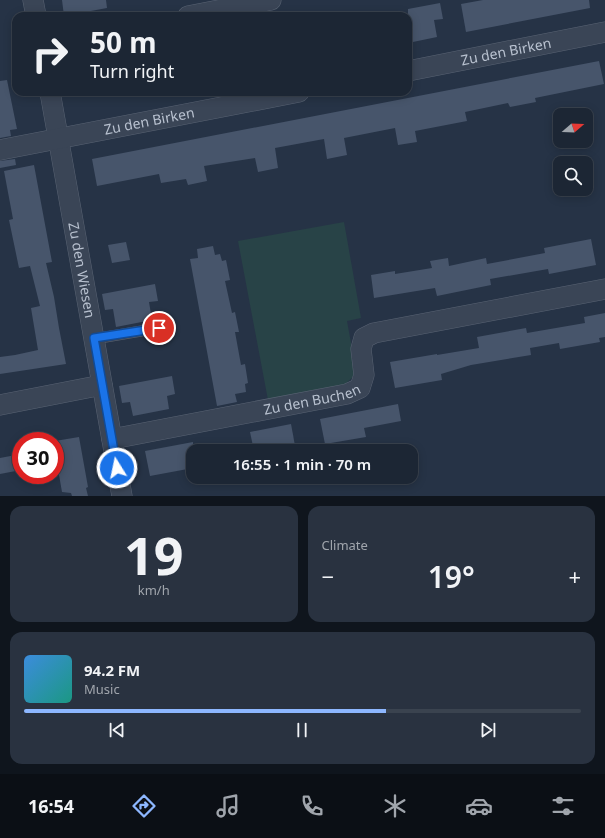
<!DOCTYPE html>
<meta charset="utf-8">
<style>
body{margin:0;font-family:"Noto Sans",sans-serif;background:#293240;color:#f1f3f6;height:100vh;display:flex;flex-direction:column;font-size:15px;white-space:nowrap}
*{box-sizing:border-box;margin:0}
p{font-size:13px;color:#a0a5ac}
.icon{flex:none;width:22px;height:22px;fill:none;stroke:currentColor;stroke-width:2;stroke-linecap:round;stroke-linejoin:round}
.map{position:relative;height:496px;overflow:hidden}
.details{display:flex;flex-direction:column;gap:10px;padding:10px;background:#0f151d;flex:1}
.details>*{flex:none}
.guide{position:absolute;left:12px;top:12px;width:400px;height:84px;border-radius:12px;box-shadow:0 2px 10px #0003,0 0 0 1px #3a434f;background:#1c2634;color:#f1f3f6;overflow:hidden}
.needle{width:26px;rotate:71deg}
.tools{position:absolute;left:553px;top:108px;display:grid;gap:8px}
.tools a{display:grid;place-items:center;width:40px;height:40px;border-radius:8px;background:#1c2634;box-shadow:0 2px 10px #0003,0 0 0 1px #3a434f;font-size:20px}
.speed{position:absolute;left:12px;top:432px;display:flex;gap:8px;font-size:20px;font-weight:700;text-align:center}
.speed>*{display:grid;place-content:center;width:52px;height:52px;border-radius:50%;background:#1c2634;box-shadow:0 2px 10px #0003,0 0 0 1px #3a434f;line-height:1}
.speed .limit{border:6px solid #d22;background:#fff;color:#111}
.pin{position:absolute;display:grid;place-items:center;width:34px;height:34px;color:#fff;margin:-17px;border:2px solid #fff;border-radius:50%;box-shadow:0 1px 4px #0007}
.me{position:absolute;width:44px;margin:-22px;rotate:350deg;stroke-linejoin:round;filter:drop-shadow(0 0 3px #0008)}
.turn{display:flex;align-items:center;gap:14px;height:84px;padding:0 12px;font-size:18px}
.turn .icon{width:52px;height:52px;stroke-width:2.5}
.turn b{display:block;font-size:28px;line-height:34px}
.big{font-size:30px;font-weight:600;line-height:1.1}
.details .tile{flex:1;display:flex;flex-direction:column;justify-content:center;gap:6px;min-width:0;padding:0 14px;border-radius:12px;background:#293240}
.details .dial{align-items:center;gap:0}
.dial b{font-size:52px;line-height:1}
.song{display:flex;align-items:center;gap:12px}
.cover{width:48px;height:48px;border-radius:6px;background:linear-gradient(135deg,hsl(210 70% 55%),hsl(170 70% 35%))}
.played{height:4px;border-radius:2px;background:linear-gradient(90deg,#8db7ff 65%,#3a434f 65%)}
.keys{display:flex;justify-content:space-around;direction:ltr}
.heat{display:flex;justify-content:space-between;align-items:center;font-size:22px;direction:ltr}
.details .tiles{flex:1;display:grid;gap:10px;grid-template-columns:1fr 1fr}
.tile:last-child{grid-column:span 2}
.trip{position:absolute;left:186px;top:444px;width:232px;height:40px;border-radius:12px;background:#1c2634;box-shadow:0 2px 10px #0003,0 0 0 1px #3a434f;font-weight:600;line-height:40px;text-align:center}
.menu{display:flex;height:64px;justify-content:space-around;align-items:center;background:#0b0f15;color:#a0a5ac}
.menu .icon{width:28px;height:28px}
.menu .on{color:#8db7ff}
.menu b{font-size:18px;color:#f1f3f6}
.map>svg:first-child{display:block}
.green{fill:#284347}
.building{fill:#47556b}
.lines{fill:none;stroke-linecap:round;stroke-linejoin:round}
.service-casing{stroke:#596373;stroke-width:11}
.minor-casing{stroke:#596373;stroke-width:21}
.service{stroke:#3a4556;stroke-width:10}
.minor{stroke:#3a4556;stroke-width:20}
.route-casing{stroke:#114b97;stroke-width:10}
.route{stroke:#1a73e8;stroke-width:7}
.labels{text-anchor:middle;stroke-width:4;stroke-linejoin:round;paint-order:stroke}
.street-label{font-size:14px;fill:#b8c1cf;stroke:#1f2a3b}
</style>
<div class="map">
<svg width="605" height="496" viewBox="0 0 605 496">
<rect width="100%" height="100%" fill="#263346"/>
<!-- green -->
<path class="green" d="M 344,222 L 361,318 L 347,321 L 356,370 L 352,378 L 345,384 L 333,389 L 268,400 L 238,241 Z"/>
<!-- building -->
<g class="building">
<path d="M 62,0 L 106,0 L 107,8 L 64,16 Z"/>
<path d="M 483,0 L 589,0 L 590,8 L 466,32 L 461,4 Z"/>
<path d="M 440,3 L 443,19 L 434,20 L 437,37 L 408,43 L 408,9 Z"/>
<path d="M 599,61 L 604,84 L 535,98 L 536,102 L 510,107 L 508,103 L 465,112 L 467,121 L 415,131 L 417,142 L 398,145 L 395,128 L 344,138 L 347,155 L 327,159 L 324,139 L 275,148 L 278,168 L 258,172 L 255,158 L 204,166 L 207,181 L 188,185 L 186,179 L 161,183 L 159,174 L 97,186 L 92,159 Z"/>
<path d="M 7,80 L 17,129 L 10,130 L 11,136 L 0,138 L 0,81 Z"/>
<path d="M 15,159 L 16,165 L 0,168 L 0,161 Z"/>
<path d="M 34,165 L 52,262 L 46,263 L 54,297 L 59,328 L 66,364 L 0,374 L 0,357 L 15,355 L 38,350 L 31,308 L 40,306 L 30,266 L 19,268 L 9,220 L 13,219 L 4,171 Z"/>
<path d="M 591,239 L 596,265 L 549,274 L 548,269 L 490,279 L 491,285 L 437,296 L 435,288 L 374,298 L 371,275 L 395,271 L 395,274 L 432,268 L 430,261 L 448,258 L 449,266 L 486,258 L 487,264 L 545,253 L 544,248 Z"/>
<path d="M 126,242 L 130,260 L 112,263 L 108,245 Z"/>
<path d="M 213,246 L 215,255 L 220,254 L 222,261 L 226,260 L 230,280 L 225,281 L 232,313 L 235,312 L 239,332 L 235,332 L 241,365 L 245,364 L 248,383 L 245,384 L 246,392 L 235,394 L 237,402 L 217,406 L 190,259 L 198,258 L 197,249 Z"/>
<path d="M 155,284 L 158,301 L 149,302 L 152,320 L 116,327 L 113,309 L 105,310 L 102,294 Z"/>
<path d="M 605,313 L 605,337 L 599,338 L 600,342 L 560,349 L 559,343 L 530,348 L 531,355 L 471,365 L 441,374 L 442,380 L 395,388 L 390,362 L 437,354 L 437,355 L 479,348 L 477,337 L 526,328 L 527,333 L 585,323 L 584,317 Z"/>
<path d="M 172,376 L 175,394 L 167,396 L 169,409 L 133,416 L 130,402 L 122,403 L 119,386 Z"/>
<path d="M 398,404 L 401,421 L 364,428 L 366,437 L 325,444 L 320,419 Z"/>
<path d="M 291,424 L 296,451 L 254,451 L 250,432 Z"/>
<path d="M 79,437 L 88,487 L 86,488 L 88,496 L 72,496 L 71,493 L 62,492 L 55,452 L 55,441 Z"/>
<path d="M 193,442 L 193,468 L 150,476 L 145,451 Z"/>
<path d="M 21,454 L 21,470 L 0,474 L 0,458 Z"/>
</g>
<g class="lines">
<defs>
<path id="service" d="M 94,339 L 159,328"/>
<g id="minor">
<path d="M 33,0 L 36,16"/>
<path d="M 188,16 L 271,0"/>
<path id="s1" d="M 408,71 L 605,32"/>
<path id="s2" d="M 50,92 L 122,496"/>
<path id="s3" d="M 0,150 L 299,92"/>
<path d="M 0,405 L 102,385"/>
<path id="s4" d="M 112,439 L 347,394 L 360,388 L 364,375 L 361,349 L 364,338 L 374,333 L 605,289"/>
</g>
</defs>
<!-- service casing -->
<use href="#service" class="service-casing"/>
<!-- minor casing -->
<use href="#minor" class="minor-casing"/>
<!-- service -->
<use href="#service" class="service"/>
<!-- minor -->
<use href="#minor" class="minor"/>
</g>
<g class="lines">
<defs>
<path id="route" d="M 117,468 L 94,338 L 159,328"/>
</defs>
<!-- route casing -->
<use href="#route" class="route-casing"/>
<!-- route -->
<use href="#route" class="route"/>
</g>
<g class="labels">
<!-- street labels -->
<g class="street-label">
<text dy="5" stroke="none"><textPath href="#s1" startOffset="100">Zu den Birken</textPath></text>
<text dy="5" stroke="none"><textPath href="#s3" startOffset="152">Zu den Birken</textPath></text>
<text dy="5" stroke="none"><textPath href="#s2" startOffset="181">Zu den Wiesen</textPath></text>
<text dy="5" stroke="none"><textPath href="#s4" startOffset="204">Zu den Buchen</textPath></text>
</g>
</g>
</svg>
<div class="tools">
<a><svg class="needle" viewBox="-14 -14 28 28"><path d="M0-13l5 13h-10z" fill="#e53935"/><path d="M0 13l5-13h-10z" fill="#a0a5ac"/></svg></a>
<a><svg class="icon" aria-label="search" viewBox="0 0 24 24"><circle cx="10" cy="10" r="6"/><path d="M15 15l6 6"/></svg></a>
</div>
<div class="speed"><div class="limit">30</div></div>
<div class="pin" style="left:159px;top:328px;background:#d93025"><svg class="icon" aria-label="arrive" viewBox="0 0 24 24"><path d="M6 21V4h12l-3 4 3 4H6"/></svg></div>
<svg class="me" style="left:117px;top:468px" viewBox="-20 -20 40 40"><circle r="17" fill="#1a73e8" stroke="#fff" stroke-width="3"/><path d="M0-11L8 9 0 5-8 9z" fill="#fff"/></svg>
<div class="trip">16:55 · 1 min · 70 m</div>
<div class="guide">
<div class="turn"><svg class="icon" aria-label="right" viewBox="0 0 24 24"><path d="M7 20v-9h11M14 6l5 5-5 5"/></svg><div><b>50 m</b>Turn right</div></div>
</div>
</div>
<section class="details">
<div class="tiles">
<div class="tile dial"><b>19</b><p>km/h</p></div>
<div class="tile"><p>Climate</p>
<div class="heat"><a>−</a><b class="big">19°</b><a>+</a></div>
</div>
<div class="tile">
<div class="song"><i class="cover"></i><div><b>94.2 FM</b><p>Music</p></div></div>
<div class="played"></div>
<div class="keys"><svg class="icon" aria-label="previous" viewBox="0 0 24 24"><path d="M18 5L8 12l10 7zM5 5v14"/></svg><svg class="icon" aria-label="pause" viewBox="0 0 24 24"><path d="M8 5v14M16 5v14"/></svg><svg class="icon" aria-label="next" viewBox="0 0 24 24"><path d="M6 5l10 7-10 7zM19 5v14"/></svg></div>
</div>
</div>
</section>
<nav class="menu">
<b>16:54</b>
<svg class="icon on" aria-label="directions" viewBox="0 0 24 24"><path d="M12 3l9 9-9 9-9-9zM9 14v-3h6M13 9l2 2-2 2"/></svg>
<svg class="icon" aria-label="music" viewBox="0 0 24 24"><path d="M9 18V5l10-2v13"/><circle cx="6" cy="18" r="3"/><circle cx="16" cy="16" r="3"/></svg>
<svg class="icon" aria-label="phone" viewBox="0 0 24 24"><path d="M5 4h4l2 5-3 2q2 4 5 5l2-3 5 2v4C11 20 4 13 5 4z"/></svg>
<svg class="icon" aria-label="climate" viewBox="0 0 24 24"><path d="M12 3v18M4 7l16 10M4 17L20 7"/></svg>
<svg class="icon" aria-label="car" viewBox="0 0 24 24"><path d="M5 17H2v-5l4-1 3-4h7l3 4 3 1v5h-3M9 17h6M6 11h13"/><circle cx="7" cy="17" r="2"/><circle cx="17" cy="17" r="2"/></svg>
<svg class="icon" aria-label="filters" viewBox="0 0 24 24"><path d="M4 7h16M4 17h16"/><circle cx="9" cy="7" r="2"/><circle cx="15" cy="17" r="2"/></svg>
</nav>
